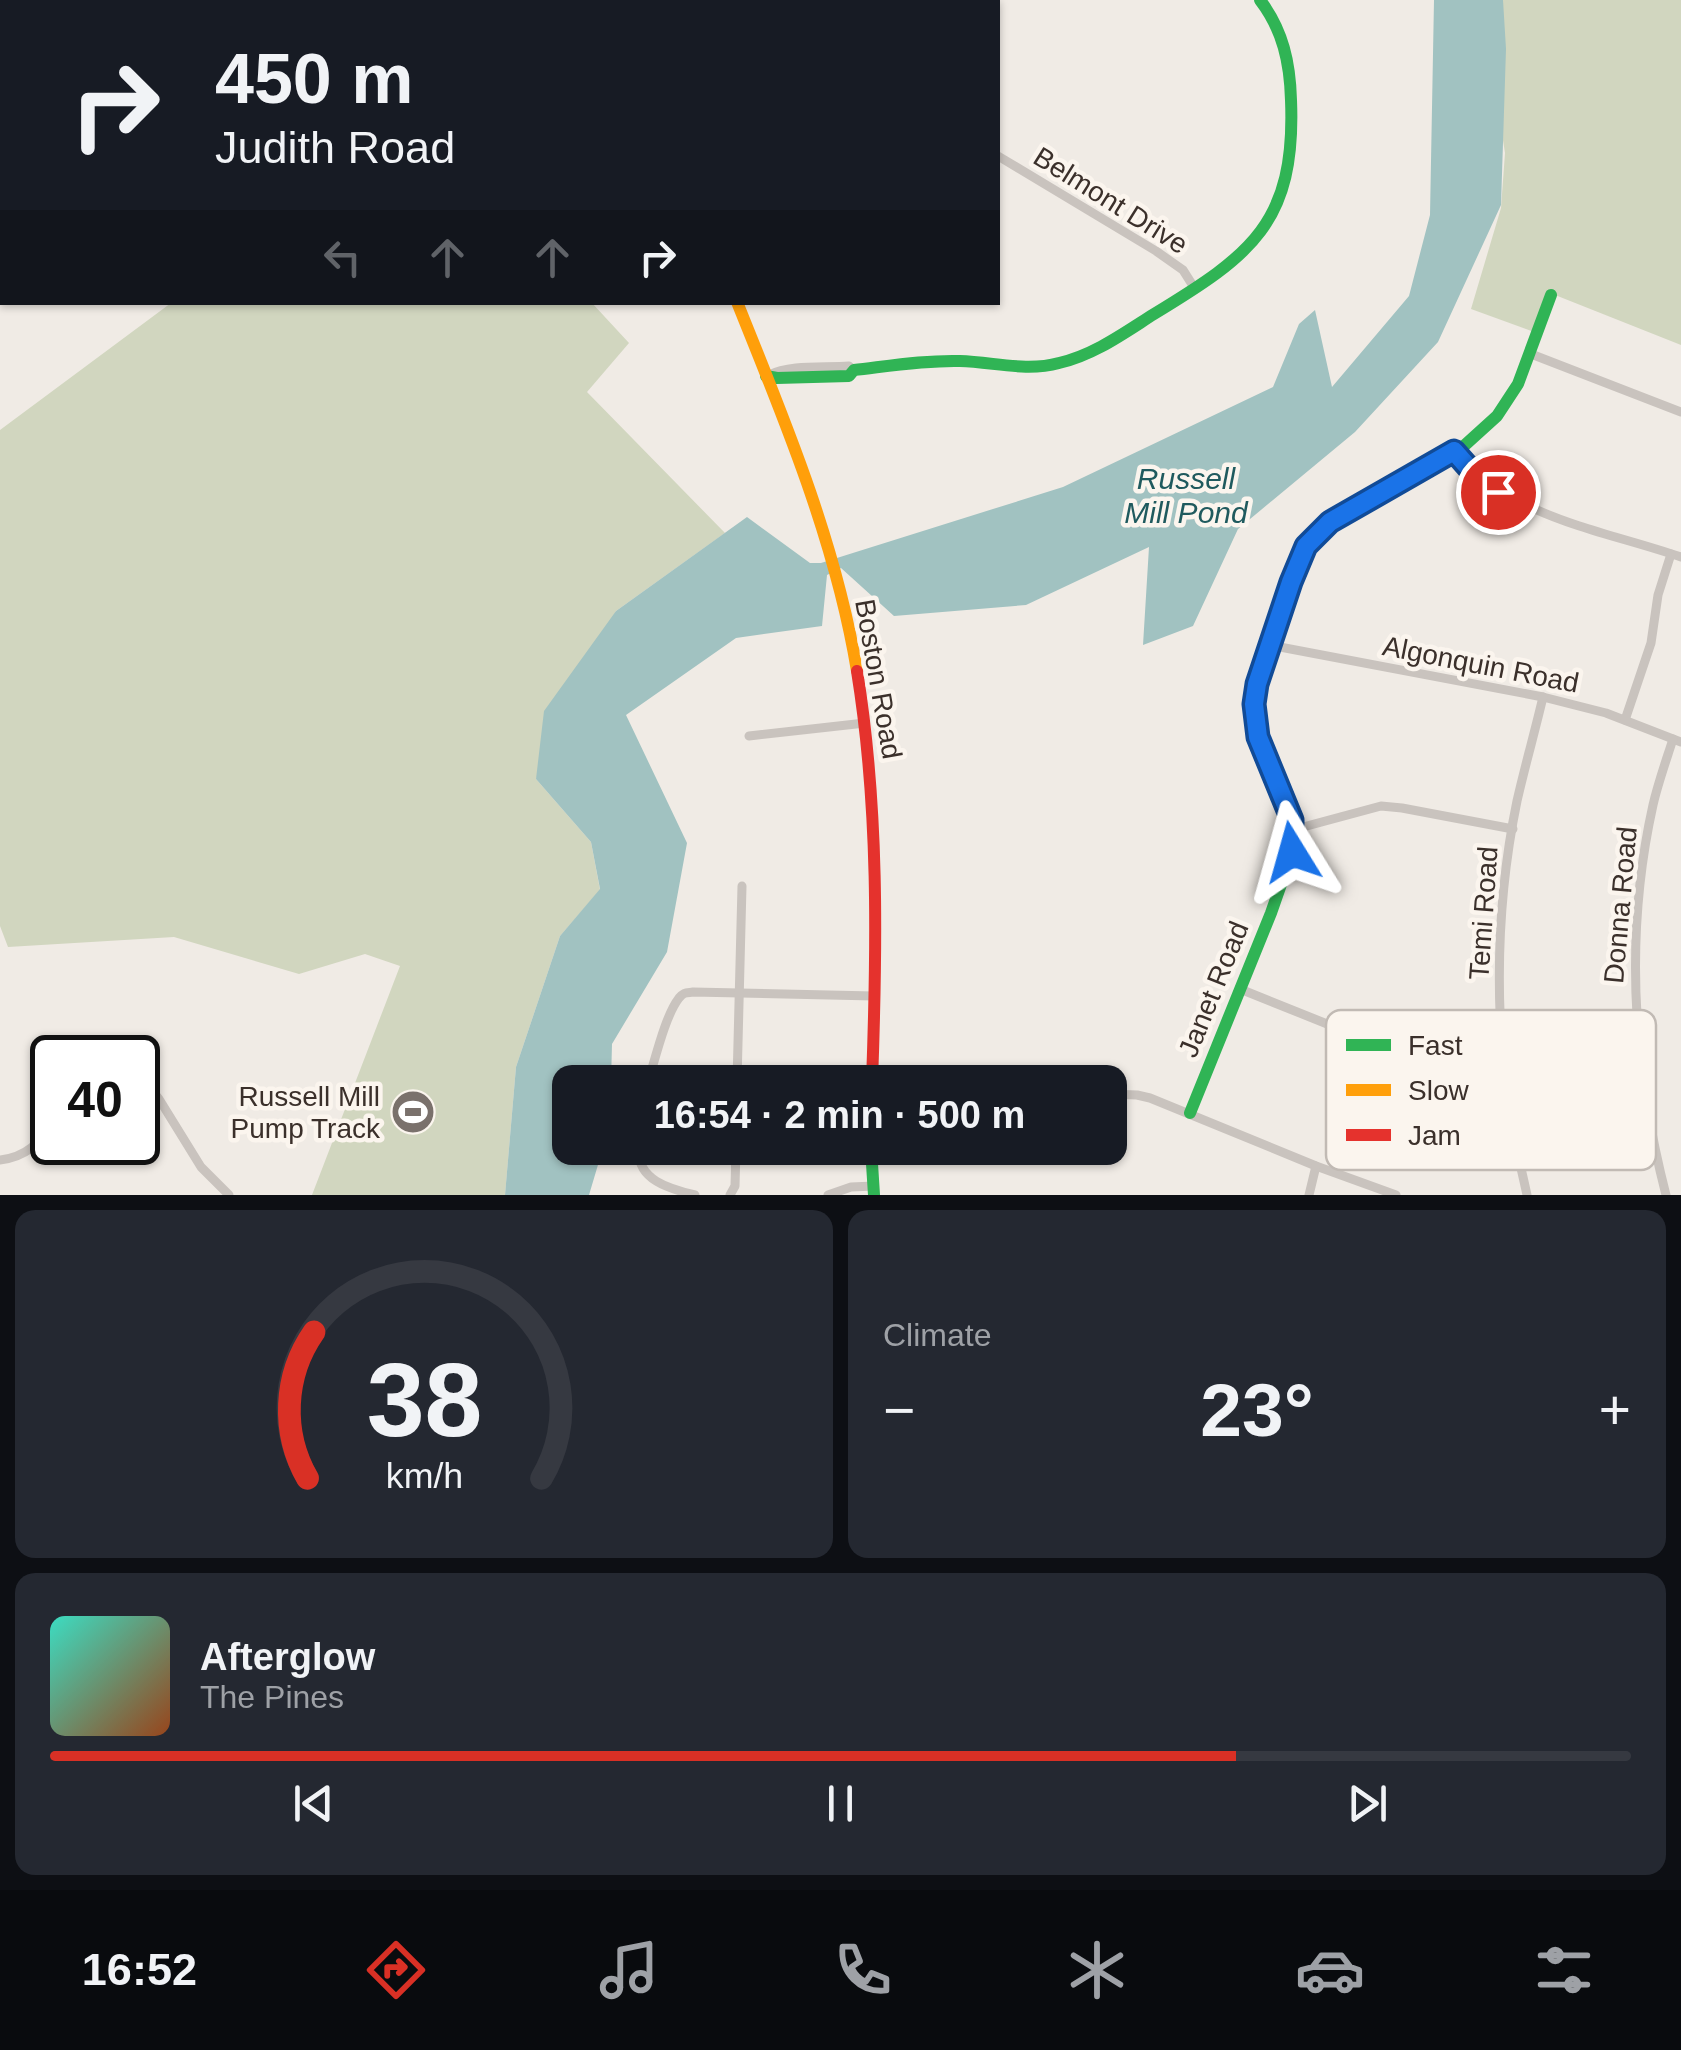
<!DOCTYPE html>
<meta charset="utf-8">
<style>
body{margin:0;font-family:Arial,sans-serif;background:#242831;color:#f1f3f6;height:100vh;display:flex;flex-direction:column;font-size:38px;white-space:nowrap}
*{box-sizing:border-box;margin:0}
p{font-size:32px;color:#9ea1a6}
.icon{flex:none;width:55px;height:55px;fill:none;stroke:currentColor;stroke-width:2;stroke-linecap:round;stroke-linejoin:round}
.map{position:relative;height:1195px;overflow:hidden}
.side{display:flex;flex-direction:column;gap:15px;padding:15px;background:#0d0f14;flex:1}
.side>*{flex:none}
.banner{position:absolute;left:0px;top:0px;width:1000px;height:305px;box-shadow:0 2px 8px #0004;background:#171b24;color:#f1f3f6;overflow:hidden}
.speed{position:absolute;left:30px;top:1035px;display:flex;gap:20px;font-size:50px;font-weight:700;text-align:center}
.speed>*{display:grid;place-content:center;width:130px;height:130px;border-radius:50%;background:#171b24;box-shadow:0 2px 8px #0004;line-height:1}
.speed .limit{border:5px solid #111;border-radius:15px;background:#fff;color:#111}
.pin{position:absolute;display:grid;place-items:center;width:85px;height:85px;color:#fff;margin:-42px;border:5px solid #fff;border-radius:50%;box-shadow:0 2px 10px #0007}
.me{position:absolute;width:110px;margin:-55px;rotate:352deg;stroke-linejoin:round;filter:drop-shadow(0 0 8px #0008)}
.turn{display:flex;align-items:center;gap:35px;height:210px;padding:0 50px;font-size:45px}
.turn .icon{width:130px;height:130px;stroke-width:2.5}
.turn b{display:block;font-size:70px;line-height:85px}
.lanes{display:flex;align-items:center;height:95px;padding:0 50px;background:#0003;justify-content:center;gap:50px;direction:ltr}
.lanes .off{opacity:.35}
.big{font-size:75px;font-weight:700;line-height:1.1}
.side .tile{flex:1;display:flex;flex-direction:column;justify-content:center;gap:15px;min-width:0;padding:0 35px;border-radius:20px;background:#242831}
.side .dial{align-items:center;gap:0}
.dial svg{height:260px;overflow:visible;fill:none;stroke:#363941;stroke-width:7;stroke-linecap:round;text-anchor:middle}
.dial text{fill:#f1f3f6;stroke:none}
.song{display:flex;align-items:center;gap:30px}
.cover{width:120px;height:120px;border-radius:15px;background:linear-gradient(135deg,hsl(170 70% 55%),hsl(20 70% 35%))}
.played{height:10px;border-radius:5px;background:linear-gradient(90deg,#d93025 75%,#363941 75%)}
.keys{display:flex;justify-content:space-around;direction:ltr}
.heat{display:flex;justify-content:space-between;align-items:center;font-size:55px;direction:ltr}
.side .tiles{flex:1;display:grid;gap:15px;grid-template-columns:1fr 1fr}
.tile:last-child{grid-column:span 2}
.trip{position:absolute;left:552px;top:1065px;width:575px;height:100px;border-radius:20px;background:#171b24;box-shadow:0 2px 8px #0004;font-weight:700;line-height:100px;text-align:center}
.menu{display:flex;height:160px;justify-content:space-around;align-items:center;background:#090b0e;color:#9ea1a6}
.menu .icon{width:70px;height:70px}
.menu .on{color:#d93025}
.menu b{font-size:45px;color:#f1f3f6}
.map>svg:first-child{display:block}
.green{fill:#d1d6bf}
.water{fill:#a1c2c1}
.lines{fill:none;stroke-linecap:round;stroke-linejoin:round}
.street{stroke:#c9c3be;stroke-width:9}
.fast{stroke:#30b455;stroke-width:12}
.slow{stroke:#ff9f0a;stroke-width:12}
.jam{stroke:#e5322d;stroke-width:12}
.route-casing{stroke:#114b97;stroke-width:25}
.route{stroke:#1a73e8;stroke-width:18}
.labels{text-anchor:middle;stroke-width:9;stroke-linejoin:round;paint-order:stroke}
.street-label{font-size:28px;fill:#3b302b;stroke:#fbf5ee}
.poi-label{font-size:28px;fill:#3b302b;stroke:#fbf5ee;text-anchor:end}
.water-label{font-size:30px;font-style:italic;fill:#1f5a5e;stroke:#fbf5ee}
.key{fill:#fbf5ee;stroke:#c1bab4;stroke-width:2.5}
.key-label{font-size:28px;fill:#3b302b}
</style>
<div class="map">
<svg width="1681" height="1195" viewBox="0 0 1681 1195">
<rect width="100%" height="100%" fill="#f0ebe5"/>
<!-- green -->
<g class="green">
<path d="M 1500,0 L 1681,0 L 1681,345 L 1550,293 L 1534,332 L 1471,309 L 1501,208 L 1505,153 L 1502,134 Z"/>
<path d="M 171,303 L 592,303 L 629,343 L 587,392 L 725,533 L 616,611 L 536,779 L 591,842 L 600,890 L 560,936 L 516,1067 L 505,1195 L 312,1195 L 400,966 L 365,954 L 299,974 L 174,937 L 8,947 L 0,926 L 0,430 Z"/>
</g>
<!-- water -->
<path class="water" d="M 1434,0 L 1503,0 L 1506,49 L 1501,205 L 1438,342 L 1355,432 L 1238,529 L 1193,626 L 1143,645 L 1149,547 L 1026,605 L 894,616 L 841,568 L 827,575 L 822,626 L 736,638 L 626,715 L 687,843 L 667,952 L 612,1044 L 611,1082 L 570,1082 L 570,1148 L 603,1148 L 589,1195 L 505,1195 L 516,1067 L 560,936 L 600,889 L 591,842 L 536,779 L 544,711 L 616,611 L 747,517 L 810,563 L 821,563 L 1063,487 L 1273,387 L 1299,324 L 1315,310 L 1332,387 L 1409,296 L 1430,215 Z"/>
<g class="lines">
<!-- street -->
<g class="street">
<path d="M 282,2 L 283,0"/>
<path d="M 998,156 L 1156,251 L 1183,270 L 1195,289"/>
<path d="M 1531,354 L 1681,412"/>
<path d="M 769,375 C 791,364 824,368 849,366 L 854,370"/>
<path d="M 1454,451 C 1514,519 1599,529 1681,557"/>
<path d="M 1269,645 L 1543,697 L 1606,713 L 1681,742"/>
<path d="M 1625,720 L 1651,643 L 1658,595 L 1671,554"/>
<path d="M 749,736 L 865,723"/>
<path d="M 1292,830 L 1381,806 L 1402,808 L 1513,829"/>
<path d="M 1240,989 L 1372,1042 L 1505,1085"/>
<path d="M 138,1079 L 151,1089 L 159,1099 L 201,1167 L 229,1195"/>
<path d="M 648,1082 C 655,1060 665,1016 679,998 C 684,992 686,993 693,992 L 874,996"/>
<path d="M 737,1082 L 742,886"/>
<path d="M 1110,1094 L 1137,1095 L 1150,1098 L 1316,1166 L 1396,1195"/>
<path d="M 639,1148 C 636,1180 670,1189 695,1195"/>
<path d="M 0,1160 C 26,1157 42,1143 52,1120"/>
<path d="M 730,1195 L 735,1186 L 736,1148"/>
<path d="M 828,1195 L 851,1187 L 874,1186"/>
<path d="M 1309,1195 L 1316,1166"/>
<path d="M 1527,1195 C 1519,1158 1509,1120 1505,1082 C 1495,988 1498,893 1517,801 C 1525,766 1535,731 1543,697"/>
<path d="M 1666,1195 C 1633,1067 1624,935 1653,805 C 1658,783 1666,761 1673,739"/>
</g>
<!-- fast -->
<g class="fast">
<path d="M 766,376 L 777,378 L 849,376 L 854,370 C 889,366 925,360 960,361 C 994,362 1026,372 1059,363 C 1094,355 1124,333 1154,314 C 1251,255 1296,223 1291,100 C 1290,63 1283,30 1260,0"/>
<path d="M 1190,1113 L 1271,913 L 1292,853 L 1292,821 L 1258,737 L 1254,704 L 1257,684 L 1271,638 L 1306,546 L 1329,522 L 1465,445 L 1497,416 L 1518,384 L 1551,295"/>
<path d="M 871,1148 L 874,1195"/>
</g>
<!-- slow -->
<path class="slow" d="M 737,302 C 785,421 836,543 857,671"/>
<!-- jam -->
<g class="jam">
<path d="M 614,0 L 615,2"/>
<path d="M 857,671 C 879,807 877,944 872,1082"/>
</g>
</g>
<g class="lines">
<defs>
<path id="route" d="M 1292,852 L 1292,820 L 1258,737 L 1254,704 L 1257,684 L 1291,582 L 1306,546 L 1330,522 L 1454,451 L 1469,468 L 1498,492"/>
</defs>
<!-- route casing -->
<use href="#route" class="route-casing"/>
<!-- route -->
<use href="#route" class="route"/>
</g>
<!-- icons -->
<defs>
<symbol id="stadium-disc" viewBox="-11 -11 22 22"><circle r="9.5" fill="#7a716c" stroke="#fbf5ee"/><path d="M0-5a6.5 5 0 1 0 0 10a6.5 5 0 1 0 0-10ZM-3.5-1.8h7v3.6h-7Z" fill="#fff"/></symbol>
</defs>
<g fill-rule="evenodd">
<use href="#stadium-disc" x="388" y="1087" width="50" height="50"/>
</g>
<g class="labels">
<!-- street labels -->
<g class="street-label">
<text transform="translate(1111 200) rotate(32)" y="10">Belmont Drive</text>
<text transform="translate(1481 664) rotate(11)" y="10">Algonquin Road</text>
<text transform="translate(879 679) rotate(80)" y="10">Boston Road</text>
<text transform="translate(1620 905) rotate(-85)" y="10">Donna Road</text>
<text transform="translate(1483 913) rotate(-86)" y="10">Temi Road</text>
<text transform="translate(1213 989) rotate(-68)" y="10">Janet Road</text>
</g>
<!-- poi labels -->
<g class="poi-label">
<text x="380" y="1106">Russell Mill<tspan x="380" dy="32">Pump Track</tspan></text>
</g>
<!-- water labels -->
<g class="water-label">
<text x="1186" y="489">Russell<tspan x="1186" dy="34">Mill Pond</tspan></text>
</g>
</g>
<!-- legend -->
<rect x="1326" y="1010" width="330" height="160" rx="15" class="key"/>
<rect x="1346" y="1039" width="45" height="12" fill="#30b455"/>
<rect x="1346" y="1084" width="45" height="12" fill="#ff9f0a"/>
<rect x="1346" y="1129" width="45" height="12" fill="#e5322d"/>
<g class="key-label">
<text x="1408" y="1055">Fast</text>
<text x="1408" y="1100">Slow</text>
<text x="1408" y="1145">Jam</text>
</g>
</svg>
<div class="speed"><div class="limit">40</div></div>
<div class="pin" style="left:1498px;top:492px;background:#d93025"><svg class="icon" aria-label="arrive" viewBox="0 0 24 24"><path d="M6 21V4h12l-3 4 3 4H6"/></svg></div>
<svg class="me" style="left:1292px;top:852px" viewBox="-20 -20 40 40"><path d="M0-17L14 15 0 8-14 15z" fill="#1a73e8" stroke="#fff" stroke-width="4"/></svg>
<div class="trip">16:54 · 2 min · 500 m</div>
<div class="banner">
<div class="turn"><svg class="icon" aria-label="right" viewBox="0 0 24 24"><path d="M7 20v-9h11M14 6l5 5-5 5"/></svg><div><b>450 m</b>Judith Road</div></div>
<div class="lanes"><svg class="icon off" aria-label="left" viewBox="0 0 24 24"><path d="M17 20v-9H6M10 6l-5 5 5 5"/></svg><svg class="icon off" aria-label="ahead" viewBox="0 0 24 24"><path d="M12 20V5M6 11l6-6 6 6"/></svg><svg class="icon off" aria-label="ahead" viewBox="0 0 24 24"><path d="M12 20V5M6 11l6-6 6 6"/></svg><svg class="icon" aria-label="right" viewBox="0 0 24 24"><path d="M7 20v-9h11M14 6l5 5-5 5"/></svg></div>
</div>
</div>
<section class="side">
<div class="tiles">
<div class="tile dial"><svg viewBox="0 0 100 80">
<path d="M14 69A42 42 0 1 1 86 69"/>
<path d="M14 69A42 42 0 0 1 16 24" stroke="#d93025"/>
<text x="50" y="56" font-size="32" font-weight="700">38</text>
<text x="50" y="72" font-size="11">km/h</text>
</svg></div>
<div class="tile"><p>Climate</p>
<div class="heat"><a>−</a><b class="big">23°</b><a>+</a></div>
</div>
<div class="tile">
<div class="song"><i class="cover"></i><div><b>Afterglow</b><p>The Pines</p></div></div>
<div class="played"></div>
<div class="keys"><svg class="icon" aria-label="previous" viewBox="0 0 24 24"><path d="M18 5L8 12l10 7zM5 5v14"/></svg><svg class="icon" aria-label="pause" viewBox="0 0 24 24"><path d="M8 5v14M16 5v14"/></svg><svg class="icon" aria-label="next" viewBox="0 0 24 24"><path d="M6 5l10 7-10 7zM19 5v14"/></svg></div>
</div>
</div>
</section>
<nav class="menu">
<b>16:52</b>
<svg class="icon on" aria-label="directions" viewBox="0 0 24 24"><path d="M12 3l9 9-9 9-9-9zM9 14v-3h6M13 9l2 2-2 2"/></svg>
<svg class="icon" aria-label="music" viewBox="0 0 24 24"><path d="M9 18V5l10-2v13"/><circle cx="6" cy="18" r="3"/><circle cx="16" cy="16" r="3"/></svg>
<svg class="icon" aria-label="phone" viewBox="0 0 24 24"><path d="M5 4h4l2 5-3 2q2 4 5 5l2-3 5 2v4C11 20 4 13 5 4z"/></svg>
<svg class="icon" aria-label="climate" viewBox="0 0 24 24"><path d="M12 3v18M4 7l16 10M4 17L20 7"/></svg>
<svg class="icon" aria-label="car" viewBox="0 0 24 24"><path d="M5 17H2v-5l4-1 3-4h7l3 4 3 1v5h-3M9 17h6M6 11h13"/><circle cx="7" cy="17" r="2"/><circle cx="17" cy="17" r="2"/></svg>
<svg class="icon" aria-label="filters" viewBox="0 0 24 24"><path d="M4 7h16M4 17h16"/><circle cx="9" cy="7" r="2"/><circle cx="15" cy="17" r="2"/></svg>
</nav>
